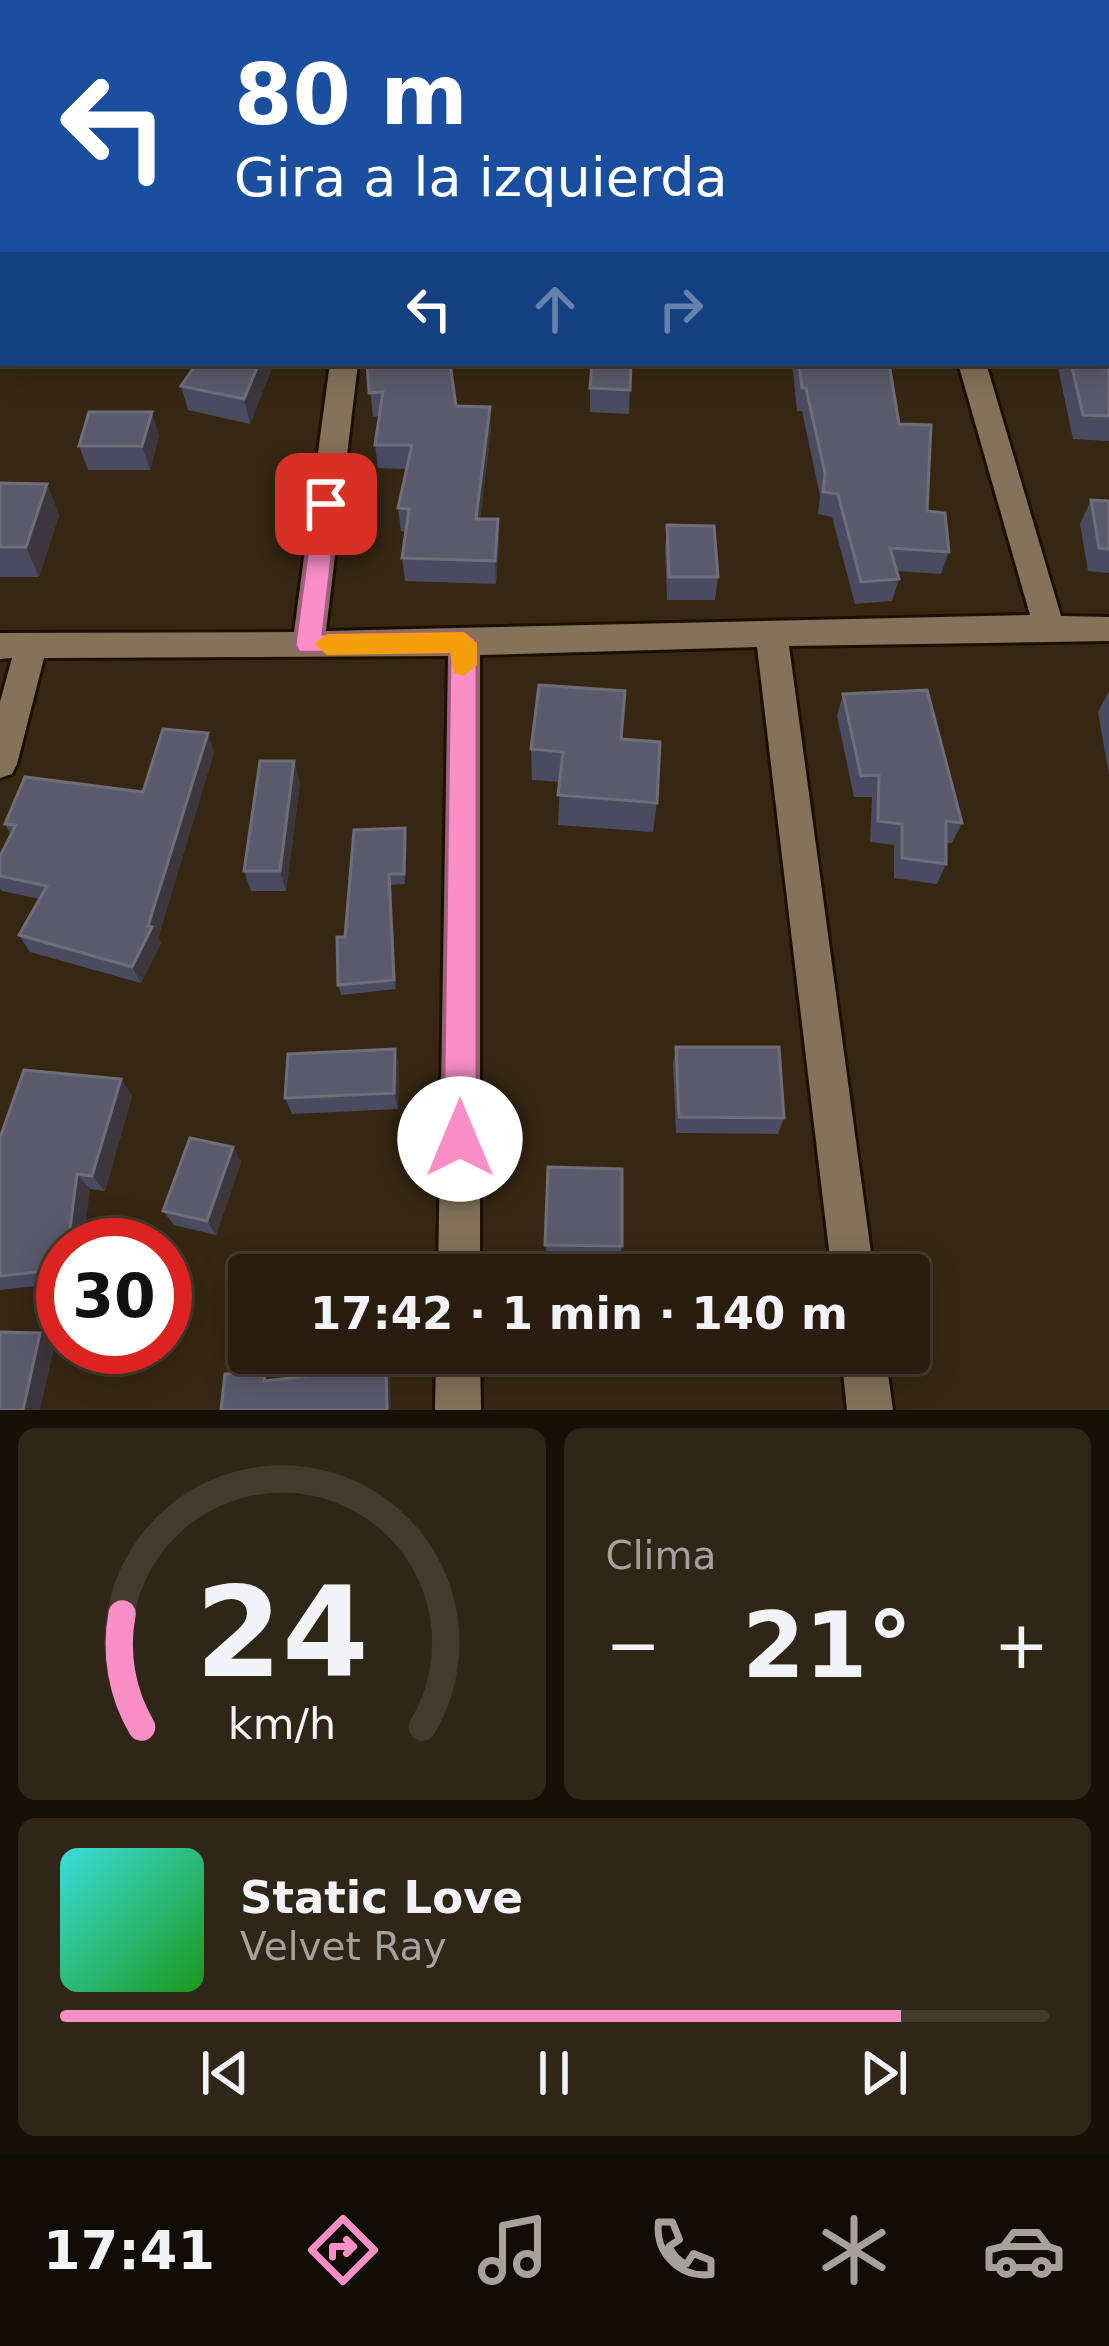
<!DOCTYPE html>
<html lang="es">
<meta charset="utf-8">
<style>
body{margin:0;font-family:"DejaVu Sans",sans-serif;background:#302617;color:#f1f3f6;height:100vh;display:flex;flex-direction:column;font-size:45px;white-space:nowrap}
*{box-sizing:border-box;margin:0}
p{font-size:39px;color:#a5a29e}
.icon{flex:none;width:66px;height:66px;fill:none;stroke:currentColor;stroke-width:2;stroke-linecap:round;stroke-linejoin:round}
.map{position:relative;height:1410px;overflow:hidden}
.panel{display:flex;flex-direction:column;gap:18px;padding:18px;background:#161008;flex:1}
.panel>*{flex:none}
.top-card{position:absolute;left:0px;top:0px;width:1110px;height:366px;box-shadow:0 6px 30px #0003,0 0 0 3px #443b2e;background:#1a4fa0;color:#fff;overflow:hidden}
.speed{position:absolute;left:36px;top:1218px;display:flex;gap:24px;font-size:60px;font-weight:700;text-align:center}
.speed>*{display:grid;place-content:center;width:156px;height:156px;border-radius:50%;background:#281d0e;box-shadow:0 6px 30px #0003,0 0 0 3px #443b2e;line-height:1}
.speed .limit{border:18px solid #d22;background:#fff;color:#111}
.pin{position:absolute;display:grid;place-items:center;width:102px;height:102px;color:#fff;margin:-51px;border-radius:24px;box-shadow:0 6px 18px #0006}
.me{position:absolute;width:132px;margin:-66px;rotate:0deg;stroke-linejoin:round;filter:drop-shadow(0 0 9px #0008)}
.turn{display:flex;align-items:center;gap:42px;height:252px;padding:0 36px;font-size:54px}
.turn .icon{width:156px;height:156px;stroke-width:2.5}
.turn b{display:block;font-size:84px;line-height:102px}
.lanes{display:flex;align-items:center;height:114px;padding:0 36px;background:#0003;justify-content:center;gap:60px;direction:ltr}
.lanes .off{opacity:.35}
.big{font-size:90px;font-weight:600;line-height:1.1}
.panel .card{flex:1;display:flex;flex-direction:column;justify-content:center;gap:18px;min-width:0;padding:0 42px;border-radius:18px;background:#302617}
.panel .dial{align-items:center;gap:0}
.dial svg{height:312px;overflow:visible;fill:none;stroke:#443b2e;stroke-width:7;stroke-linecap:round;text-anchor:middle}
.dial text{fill:#f1f3f6;stroke:none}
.song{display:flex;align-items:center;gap:36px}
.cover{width:144px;height:144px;border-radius:18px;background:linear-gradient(135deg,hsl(180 70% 55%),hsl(120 70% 35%))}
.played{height:12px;border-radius:6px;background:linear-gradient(90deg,#fa8fc8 85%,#443b2e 85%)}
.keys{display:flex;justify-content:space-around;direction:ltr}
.heat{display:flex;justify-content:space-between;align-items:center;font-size:66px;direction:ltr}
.panel .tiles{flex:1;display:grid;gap:18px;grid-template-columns:1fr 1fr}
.card:last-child{grid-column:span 2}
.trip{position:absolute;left:228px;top:1254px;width:702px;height:120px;border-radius:12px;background:#281d0e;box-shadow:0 6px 30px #0003,0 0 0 3px #443b2e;font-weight:600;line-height:120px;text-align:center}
.dock{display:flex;height:192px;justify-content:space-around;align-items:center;background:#100c06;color:#a5a29e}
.dock .icon{width:84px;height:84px}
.dock .active{color:#fa8fc8}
.dock b{font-size:54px;color:#f1f3f6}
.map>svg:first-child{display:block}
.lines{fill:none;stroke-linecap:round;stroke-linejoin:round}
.minor-casing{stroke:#1d0f00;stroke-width:6}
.minor{fill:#84725b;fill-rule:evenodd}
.wall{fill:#4a4b61}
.shaded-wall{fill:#3b373d}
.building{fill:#5a5a6c;stroke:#6f6d7a;stroke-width:3}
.route{fill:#fa8fc8;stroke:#a25d82;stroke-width:3}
.slow{fill:#f59e0b}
</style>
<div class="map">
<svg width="1109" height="1410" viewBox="0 0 1109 1410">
<rect width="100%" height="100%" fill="#362712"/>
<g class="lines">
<defs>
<g id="minor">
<path d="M 856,0 L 876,0 L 877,3 L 857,3 Z"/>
<rect x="1107" y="210" width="2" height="14"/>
<rect x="0" y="211" width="3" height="14"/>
<path d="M 330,363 L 358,363 L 326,631 L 1030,615 L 958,363 L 986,363 L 1061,616 L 1109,617 L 1109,641 L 789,646 L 874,1275 L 832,1275 L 757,647 L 480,655 L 480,1275 L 438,1275 L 448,656 L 44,658 L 17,764 L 12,774 L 0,778 L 0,702 L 12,658 L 0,659 L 0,633 L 294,632 Z"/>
<path d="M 436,1353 L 480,1353 L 481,1410 L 435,1410 Z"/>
<path d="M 841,1353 L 885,1353 L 893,1410 L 847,1410 Z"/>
</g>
</defs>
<!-- minor casing -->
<use href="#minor" class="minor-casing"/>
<!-- minor -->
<use href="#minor" class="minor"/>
</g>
<!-- wall -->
<g class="wall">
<path d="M 576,0 L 643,0 L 643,3 L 577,3 Z"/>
<path d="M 0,219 L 3,219 L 3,296 L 0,303 Z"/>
<path d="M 1109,232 L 1109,441 L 1073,439 L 1057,363 L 1107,363 Z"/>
<path d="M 163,363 L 274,363 L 250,424 L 188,410 L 181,386 L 195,366 Z"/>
<path d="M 367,363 L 456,406 L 491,430 L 480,519 L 499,542 L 496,584 L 405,581 L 402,558 L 406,532 L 401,531 L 398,508 L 406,469 L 378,468 L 375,445 L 379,416 L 373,417 Z"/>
<path d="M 631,363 L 629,414 L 590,412 L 590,388 Z"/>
<path d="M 792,363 L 889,363 L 899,424 L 927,511 L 949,552 L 941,574 L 897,571 L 899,579 L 892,601 L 855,604 L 832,517 L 818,514 L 820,496 L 802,411 L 797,411 Z"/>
<path d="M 159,436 L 150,470 L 88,470 L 79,446 Z"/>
<path d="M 0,483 L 47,484 L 59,515 L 39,577 L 0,577 Z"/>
<path d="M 1091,500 L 1109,501 L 1109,573 L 1088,571 L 1080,524 Z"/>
<path d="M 667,525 L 718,577 L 715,600 L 667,600 L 665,549 Z"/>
<path d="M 1109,691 L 1109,775 L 1098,712 Z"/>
<path d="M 843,694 L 962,823 L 952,843 L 946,843 L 946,864 L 937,884 L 894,878 L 894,845 L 870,842 L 872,797 L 854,797 L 837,716 Z"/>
<path d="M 621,739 L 657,803 L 653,832 L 558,825 L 560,782 L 532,780 L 531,749 Z"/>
<path d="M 214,752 L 158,938 L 161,943 L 141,983 L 30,952 L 19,935 L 40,899 L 2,891 L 0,889 L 0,856 L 11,834 L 5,824 L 143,792 Z"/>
<path d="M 294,761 L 300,783 L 286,891 L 251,891 L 244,871 Z"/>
<path d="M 405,828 L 407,839 L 405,884 L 391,885 L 396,989 L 341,995 L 338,985 Z"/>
<path d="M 676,1047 L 784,1118 L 778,1134 L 676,1133 L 673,1064 Z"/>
<path d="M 395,1049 L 399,1066 L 398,1109 L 292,1114 L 285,1098 Z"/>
<path d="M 121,1079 L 132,1096 L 105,1191 L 90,1189 L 63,1245 L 63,1283 L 0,1290 L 0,1138 Z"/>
<path d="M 233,1147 L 241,1162 L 216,1235 L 174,1225 L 163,1211 Z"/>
<path d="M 548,1167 L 622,1246 L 620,1259 L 546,1258 Z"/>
</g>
<!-- shaded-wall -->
<g class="shaded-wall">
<path d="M 12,0 L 31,0 L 30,3 L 11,3 Z"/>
<path d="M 3,18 L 3,58 L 0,64 L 0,24 Z"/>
<path d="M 259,363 L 274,363 L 250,424 L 244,399 Z"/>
<path d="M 490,407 L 491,430 L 477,542 L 476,519 Z"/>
<path d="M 152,412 L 159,436 L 150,470 L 142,446 Z"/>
<path d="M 47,484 L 59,515 L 39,577 L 26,547 Z"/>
<path d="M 498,519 L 499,542 L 496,584 L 495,561 Z"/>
<path d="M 208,733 L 214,752 L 158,938 L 161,943 L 141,983 L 132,967 L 148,926 Z"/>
<path d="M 294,761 L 300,783 L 286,891 L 280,871 Z"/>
<path d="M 405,828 L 407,839 L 405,884 L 404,874 Z"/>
<path d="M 389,874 L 391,885 L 396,989 L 394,980 Z"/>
<path d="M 395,1049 L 399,1066 L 398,1109 L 394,1093 Z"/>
<path d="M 121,1079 L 132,1096 L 105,1191 L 92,1176 Z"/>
<path d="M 233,1147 L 241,1162 L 216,1235 L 207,1221 Z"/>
<path d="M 77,1174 L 90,1189 L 83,1245 L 68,1245 Z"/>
<path d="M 40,1333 L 55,1344 L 40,1410 L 23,1410 Z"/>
<path d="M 386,1367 L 390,1375 L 391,1410 L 387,1410 Z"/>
</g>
<!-- building -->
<g class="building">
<path d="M 0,0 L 12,0 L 11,3 L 3,3 L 3,18 L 0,24 Z"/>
<rect x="248" y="0" width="76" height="3"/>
<path d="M 445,0 L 517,0 L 516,3 L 444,3 Z"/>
<path d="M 581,0 L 624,0 L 625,3 L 581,3 Z"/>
<path d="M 740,0 L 811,0 L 812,3 L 740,3 Z"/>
<rect x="0" y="219" width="3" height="51"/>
<path d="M 1107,232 L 1109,232 L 1109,416 L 1083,415 L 1071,363 L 1107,363 Z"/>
<path d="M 197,363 L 259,363 L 244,399 L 181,386 Z"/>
<path d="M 367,363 L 450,363 L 456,406 L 490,407 L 476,519 L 498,519 L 495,561 L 402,558 L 409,509 L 398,508 L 412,445 L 375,445 L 383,392 L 369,393 Z"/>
<path d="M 592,363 L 631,363 L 630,390 L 590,388 Z"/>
<path d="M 799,363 L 889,363 L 899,424 L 931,425 L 927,511 L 945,513 L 949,552 L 890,548 L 899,579 L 861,582 L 838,494 L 823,492 L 825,473 L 806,388 L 802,388 Z"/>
<path d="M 89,412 L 152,412 L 142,446 L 79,446 Z"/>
<path d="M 0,483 L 47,484 L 26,547 L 0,547 Z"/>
<path d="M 1091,500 L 1109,501 L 1109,549 L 1099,548 Z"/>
<path d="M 667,525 L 714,526 L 718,577 L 669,577 Z"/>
<path d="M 539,685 L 625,691 L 621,739 L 660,742 L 657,803 L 558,795 L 563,752 L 531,749 Z"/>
<path d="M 927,690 L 962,823 L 946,821 L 946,864 L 902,858 L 902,824 L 878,821 L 879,775 L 861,776 L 843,694 Z"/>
<path d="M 163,729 L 208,733 L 148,926 L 152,927 L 132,967 L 19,935 L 47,886 L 0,876 L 0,856 L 16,825 L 5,824 L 25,777 L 143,792 Z"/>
<path d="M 260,761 L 294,761 L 280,871 L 244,871 Z"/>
<path d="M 405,828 L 404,874 L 389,874 L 394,980 L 338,985 L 337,937 L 345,937 L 354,830 Z"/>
<path d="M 676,1047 L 779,1047 L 784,1118 L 679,1117 Z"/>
<path d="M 395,1049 L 394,1093 L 285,1098 L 288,1054 Z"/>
<path d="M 24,1070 L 121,1079 L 92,1176 L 77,1174 L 68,1245 L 63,1245 L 63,1269 L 0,1276 L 0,1138 Z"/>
<path d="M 190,1138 L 233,1147 L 207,1221 L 163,1211 Z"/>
<path d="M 548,1167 L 622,1169 L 622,1246 L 545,1245 Z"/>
<path d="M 289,1262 L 373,1262 L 372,1275 L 288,1275 Z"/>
<path d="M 0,1332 L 40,1333 L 23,1410 L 0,1410 Z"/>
<path d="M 386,1367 L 387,1410 L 221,1410 L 225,1374 L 265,1372 L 264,1381 Z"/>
</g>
<!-- route -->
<path class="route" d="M 326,495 L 338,504 L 323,634 L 464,632 L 477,643 L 477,1139 L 472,1151 L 460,1156 L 448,1151 L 443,1139 L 450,653 L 299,652 L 295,645 L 314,504 Z"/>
<!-- slow -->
<path class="slow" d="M 464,632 L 477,643 L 477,665 L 464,676 L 454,673 L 450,653 L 327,655 L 314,644 L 327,634 Z"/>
</svg>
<div class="speed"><div class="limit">30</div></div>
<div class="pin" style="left:326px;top:504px;background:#d93025"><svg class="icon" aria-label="arrive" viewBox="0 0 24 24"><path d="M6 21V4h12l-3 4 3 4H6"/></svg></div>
<svg class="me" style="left:460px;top:1139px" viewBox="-20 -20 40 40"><circle r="19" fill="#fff"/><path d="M0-13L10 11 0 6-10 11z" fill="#fa8fc8"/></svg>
<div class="trip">17:42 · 1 min · 140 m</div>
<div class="top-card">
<div class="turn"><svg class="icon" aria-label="left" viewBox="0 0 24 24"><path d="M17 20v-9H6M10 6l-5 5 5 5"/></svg><div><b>80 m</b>Gira a la izquierda</div></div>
<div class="lanes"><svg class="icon" aria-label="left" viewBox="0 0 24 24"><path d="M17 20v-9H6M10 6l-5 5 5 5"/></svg><svg class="icon off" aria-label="ahead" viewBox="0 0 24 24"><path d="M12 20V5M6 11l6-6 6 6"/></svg><svg class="icon off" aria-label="right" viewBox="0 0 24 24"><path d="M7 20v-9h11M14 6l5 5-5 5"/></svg></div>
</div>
</div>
<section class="panel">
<div class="tiles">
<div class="card dial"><svg viewBox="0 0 100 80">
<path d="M14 69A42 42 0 1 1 86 69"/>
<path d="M14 69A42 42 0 0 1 9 40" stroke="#fa8fc8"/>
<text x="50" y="56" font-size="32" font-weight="700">24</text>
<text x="50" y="72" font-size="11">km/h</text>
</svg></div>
<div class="card"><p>Clima</p>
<div class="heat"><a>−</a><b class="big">21°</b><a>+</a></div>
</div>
<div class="card">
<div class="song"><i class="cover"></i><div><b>Static Love</b><p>Velvet Ray</p></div></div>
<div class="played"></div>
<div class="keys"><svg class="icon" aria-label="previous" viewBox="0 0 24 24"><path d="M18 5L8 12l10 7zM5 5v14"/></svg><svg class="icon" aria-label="pause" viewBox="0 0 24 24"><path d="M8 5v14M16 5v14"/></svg><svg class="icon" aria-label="next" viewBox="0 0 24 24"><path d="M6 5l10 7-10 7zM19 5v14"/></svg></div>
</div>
</div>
</section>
<nav class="dock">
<b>17:41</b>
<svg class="icon active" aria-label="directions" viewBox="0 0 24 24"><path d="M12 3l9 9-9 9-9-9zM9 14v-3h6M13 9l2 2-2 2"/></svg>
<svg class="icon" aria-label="music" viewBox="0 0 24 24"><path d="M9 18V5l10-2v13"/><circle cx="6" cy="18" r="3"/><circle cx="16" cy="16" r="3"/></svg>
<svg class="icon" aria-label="phone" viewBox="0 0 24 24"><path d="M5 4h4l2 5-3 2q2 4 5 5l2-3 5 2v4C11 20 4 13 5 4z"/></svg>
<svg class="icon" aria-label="climate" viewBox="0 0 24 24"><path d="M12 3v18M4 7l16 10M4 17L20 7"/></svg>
<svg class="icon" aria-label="car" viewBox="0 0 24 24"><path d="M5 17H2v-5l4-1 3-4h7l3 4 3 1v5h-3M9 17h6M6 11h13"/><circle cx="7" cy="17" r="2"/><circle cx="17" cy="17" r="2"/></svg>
</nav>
